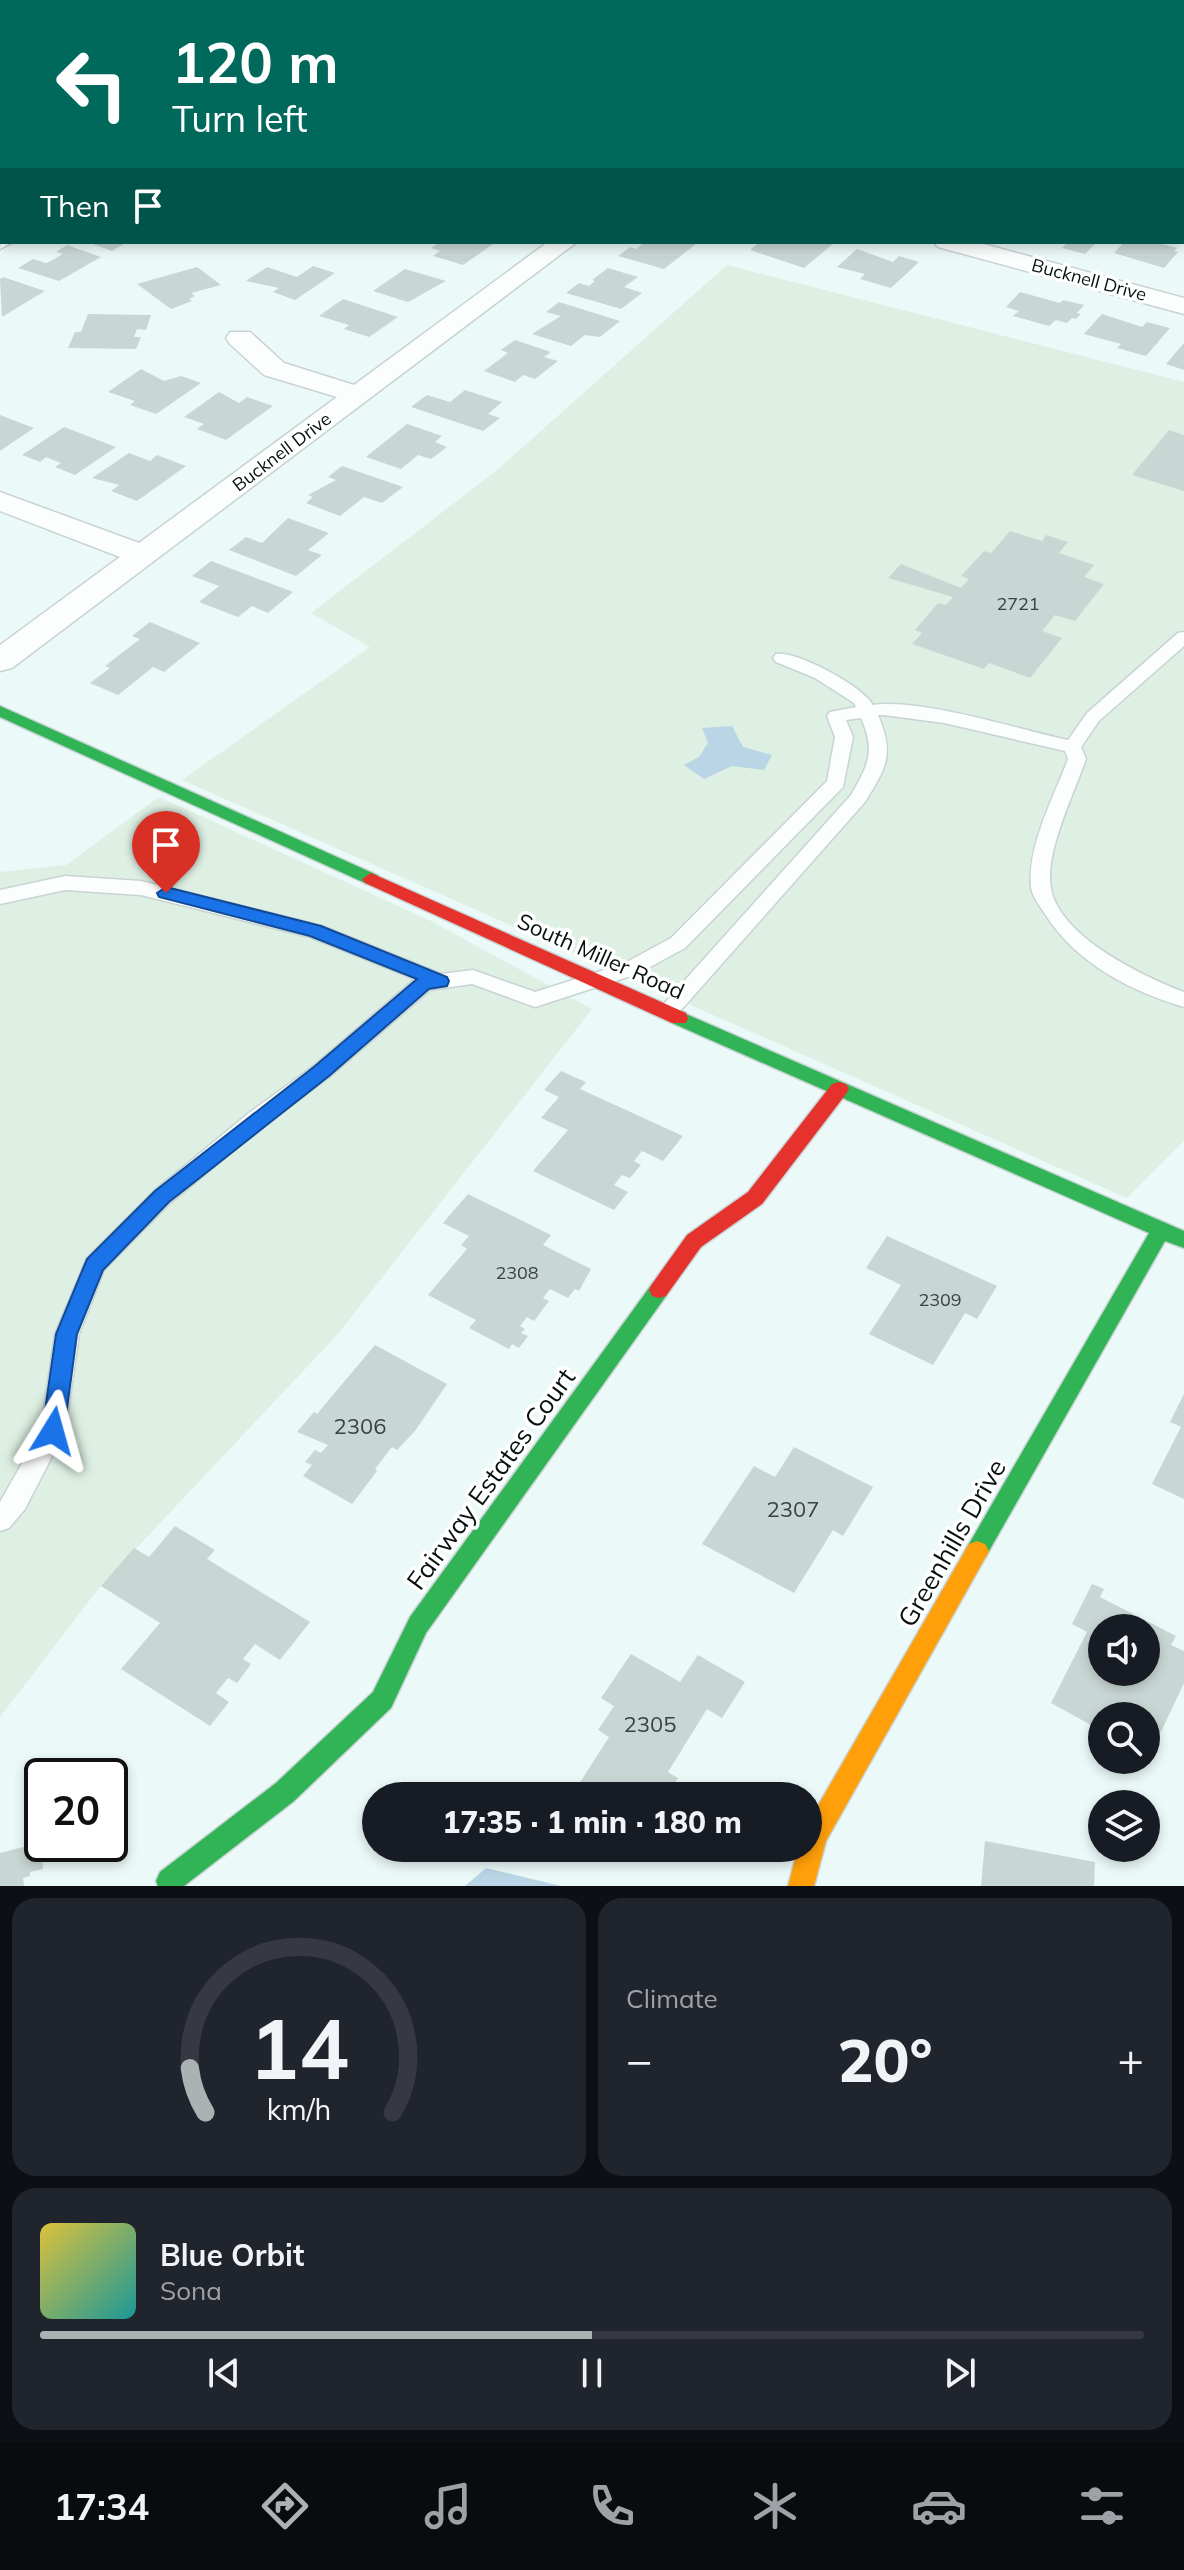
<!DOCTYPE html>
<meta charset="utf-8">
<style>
body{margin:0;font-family:Mulish,sans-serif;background:#20242c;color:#f1f3f6;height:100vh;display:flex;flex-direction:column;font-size:30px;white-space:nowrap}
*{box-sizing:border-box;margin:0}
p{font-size:26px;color:#9ea1a6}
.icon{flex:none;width:44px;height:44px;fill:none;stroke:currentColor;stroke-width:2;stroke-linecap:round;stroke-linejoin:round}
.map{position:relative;height:1886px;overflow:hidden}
.side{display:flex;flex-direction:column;gap:12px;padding:12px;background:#0d0f14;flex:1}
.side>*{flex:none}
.top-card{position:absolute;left:0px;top:0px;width:1184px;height:244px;box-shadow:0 4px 12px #0003;background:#00695c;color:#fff;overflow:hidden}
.tools{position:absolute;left:1088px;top:1614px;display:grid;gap:16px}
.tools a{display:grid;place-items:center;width:72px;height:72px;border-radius:50%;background:#171b24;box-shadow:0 4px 12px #0003;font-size:40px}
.speed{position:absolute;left:24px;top:1758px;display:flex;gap:16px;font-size:40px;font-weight:700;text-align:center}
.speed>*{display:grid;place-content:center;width:104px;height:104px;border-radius:50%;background:#171b24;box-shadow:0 4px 12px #0003;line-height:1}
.speed .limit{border:4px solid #111;border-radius:12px;background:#fff;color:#111}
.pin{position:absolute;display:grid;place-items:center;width:68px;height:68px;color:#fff;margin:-82px -34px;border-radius:50% 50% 50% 0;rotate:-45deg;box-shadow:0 0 8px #0007}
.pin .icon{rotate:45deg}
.me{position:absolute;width:88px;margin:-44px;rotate:8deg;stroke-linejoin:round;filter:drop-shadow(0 0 6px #0008)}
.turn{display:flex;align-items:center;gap:28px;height:168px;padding:0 40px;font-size:36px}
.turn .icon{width:104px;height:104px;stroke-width:2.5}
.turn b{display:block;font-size:56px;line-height:68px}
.then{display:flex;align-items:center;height:76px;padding:0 40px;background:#0003;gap:16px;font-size:30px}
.big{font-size:60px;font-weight:800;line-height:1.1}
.side .tile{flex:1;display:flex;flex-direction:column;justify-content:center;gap:12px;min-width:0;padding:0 28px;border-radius:24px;background:#20242c}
.side .dial{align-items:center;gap:0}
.dial svg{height:208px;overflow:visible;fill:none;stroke:#363941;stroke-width:7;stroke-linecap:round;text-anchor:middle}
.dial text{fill:#f1f3f6;stroke:none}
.song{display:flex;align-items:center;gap:24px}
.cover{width:96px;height:96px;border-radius:12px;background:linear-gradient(135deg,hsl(50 70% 55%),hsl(180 70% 35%))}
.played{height:8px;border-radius:4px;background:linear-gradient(90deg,#acb2b3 50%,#363941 50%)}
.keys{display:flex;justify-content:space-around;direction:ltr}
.heat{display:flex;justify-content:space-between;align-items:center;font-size:44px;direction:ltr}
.side .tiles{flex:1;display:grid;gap:12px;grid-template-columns:1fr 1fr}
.tile:last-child{grid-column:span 2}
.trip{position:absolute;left:362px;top:1782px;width:460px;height:80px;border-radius:40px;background:#171b24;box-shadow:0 4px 12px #0003;font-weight:800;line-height:80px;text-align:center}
.dock{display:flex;height:128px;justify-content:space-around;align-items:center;background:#090b0e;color:#9ea1a6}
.dock .icon{width:56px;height:56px}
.dock .on{color:#acb2b3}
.dock b{font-size:36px;color:#f1f3f6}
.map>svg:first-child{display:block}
.green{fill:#def0e4}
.water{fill:#b9d5e6}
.building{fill:#c9d7d4;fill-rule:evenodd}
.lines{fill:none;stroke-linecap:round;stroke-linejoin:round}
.lane-casing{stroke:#c8d3d3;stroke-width:3}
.street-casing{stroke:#c8d3d3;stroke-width:3}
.fast-casing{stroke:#c8d3d3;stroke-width:3}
.slow-casing{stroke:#c8d3d3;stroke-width:3}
.jam-casing{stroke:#c8d3d3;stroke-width:3}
.lane{fill:#fcfefe;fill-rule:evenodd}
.street{fill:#fcfefe;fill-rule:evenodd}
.fast{fill:#30b455;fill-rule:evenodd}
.slow{fill:#ff9f0a;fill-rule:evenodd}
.jam{fill:#e5322d;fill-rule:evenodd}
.route{fill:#1a73e8;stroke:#114b97;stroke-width:2}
.labels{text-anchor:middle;stroke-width:7;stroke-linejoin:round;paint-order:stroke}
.far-street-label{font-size:18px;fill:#081110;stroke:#fff}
.number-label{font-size:18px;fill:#384241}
.street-label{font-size:22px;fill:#081110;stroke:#fff}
.near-number-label{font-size:22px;fill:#384241}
.near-street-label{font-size:26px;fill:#081110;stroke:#fff}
</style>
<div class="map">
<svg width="1184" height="1886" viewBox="0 0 1184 1886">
<rect width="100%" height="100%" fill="#ebf9f8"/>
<!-- green -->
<g class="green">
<path d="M 727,265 L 1184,382 L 1184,1141 L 1127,1198 L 182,780 L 370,647 L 311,613 L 496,471 Z"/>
<path d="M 159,797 L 431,921 L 592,1009 L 337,1335 L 99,1588 L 0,1717 L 0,872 L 66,865 Z"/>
</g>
<!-- water -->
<g class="water">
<path d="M 732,726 L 743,747 L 772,755 L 764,770 L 732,766 L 704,779 L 684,765 L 699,757 L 708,743 L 702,728 Z"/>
<path d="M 486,1868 L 561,1886 L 465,1886 Z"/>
</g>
<!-- building -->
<g class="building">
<path d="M 87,242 L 127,242 L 112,251 Z"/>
<path d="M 440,242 L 496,242 L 463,265 L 433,256 L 440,251 L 431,248 Z"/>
<path d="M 645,242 L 689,242 L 696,244 L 664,269 L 618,256 L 630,247 L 636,249 Z"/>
<path d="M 759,242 L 835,242 L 804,268 L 750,250 Z"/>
<path d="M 1068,242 L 1097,242 L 1085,254 L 1062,248 Z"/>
<path d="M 1124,242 L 1155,242 L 1177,248 L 1174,251 L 1178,252 L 1164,268 L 1114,253 Z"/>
<path d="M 67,245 L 101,257 L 59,281 L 18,268 L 33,259 L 46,263 L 51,261 L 63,254 L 56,252 Z"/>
<path d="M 857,249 L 893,262 L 899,256 L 919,262 L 891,288 L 860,279 L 865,274 L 837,267 Z"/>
<path d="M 313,266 L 335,273 L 295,300 L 273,292 L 279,288 L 246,281 L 267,267 L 297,277 Z"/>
<path d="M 197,267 L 221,285 L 191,293 L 195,296 L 189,299 L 192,301 L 171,309 L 137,284 Z"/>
<path d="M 608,268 L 638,277 L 624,287 L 642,293 L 621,309 L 566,293 L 579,283 L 589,286 L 595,281 L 592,280 Z"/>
<path d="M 405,269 L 446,281 L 408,302 L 373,291 Z"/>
<path d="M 3,277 L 45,291 L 2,317 L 0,279 Z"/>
<path d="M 1020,292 L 1060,303 L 1063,300 L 1084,305 L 1077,313 L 1081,314 L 1076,319 L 1072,318 L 1067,323 L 1056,320 L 1049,326 L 1013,316 L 1019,311 L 1006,307 Z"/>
<path d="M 343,299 L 398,317 L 369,337 L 344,329 L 349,325 L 319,316 Z"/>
<path d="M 559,302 L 620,321 L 600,337 L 585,335 L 571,346 L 532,334 L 561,316 L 546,312 Z"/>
<path d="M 88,314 L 151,315 L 146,330 L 137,329 L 134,337 L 141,337 L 136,349 L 68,348 L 75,332 L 81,332 Z"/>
<path d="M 1102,314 L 1142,327 L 1147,322 L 1170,328 L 1146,356 L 1117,348 L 1121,344 L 1084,334 Z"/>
<path d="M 515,340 L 551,352 L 544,357 L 558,361 L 535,379 L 523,375 L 515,382 L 484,371 L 508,353 L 501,350 Z"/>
<path d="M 1184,343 L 1184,370 L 1166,364 Z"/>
<path d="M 141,369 L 164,381 L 181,376 L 201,383 L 156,414 L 130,405 L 135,401 L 108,392 Z"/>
<path d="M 465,390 L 502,402 L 488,414 L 500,418 L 483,431 L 411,407 L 427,395 L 450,402 Z"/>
<path d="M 219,392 L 239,403 L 247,397 L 273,406 L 226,440 L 197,429 L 204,424 L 184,417 Z"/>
<path d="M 0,415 L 34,428 L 0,451 Z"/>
<path d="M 407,424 L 442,436 L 435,442 L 447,447 L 431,459 L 418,455 L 401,469 L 366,457 Z"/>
<path d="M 64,427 L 116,447 L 75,475 L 55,467 L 61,463 L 46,457 L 40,462 L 22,455 Z"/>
<path d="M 1169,430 L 1184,435 L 1184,491 L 1132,475 Z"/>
<path d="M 129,453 L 150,461 L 157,455 L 186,466 L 137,501 L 111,491 L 119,485 L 92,478 Z"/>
<path d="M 342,466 L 403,487 L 382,503 L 364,497 L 340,516 L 306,503 L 313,497 L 308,495 L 336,480 L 328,477 Z"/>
<path d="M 288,518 L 329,533 L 308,550 L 322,555 L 296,576 L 229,550 L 246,537 L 262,543 Z"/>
<path d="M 1010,531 L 1042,541 L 1046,535 L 1068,542 L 1059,553 L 1094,565 L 1084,577 L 1104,584 L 1075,621 L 1055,615 L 1042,631 L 1062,638 L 1030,678 L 989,663 L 984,669 L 912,644 L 922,633 L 915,630 L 938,603 L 946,605 L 953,597 L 888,578 L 901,564 L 961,588 L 969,579 L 961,576 L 984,551 L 991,553 Z"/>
<path d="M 211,561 L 293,592 L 268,613 L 252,606 L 238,617 L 199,602 L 219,586 L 192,576 Z"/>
<path d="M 150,622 L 200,643 L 164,672 L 153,667 L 118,695 L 90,683 L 110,668 L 105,666 L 140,639 L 132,636 Z"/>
<path d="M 561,1071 L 586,1082 L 580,1089 L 683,1136 L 663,1161 L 642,1151 L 634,1161 L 641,1165 L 630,1178 L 622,1175 L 614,1185 L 628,1192 L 614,1210 L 533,1171 L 568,1130 L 541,1118 L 559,1097 L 544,1090 Z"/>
<path d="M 468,1194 L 551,1235 L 543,1245 L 591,1269 L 579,1291 L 575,1289 L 568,1298 L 550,1289 L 543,1298 L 549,1301 L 534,1321 L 527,1317 L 520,1326 L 525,1329 L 521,1333 L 528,1336 L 519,1348 L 512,1344 L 509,1349 L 469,1328 L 476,1320 L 428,1295 L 467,1249 L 461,1245 L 469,1236 L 443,1223 Z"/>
<path d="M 887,1236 L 997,1286 L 977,1319 L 965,1313 L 933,1365 L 869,1334 L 901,1285 L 866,1268 Z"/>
<path d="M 375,1345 L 447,1384 L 415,1431 L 397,1450 L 392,1447 L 375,1469 L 377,1471 L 352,1504 L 303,1476 L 312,1465 L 305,1462 L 315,1450 L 321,1453 L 328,1445 L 297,1432 L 314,1412 L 317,1414 Z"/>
<path d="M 1184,1394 L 1184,1499 L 1152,1484 L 1181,1427 L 1170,1422 Z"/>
<path d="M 794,1447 L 873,1487 L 843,1536 L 833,1530 L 794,1593 L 702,1544 L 754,1466 L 775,1477 Z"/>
<path d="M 175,1526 L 215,1550 L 207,1559 L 310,1622 L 280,1660 L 255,1644 L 243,1659 L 251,1664 L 237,1683 L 228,1678 L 216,1693 L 229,1702 L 210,1726 L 121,1669 L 160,1623 L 101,1586 L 134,1548 L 149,1557 Z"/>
<path d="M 1092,1584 L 1104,1589 L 1100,1597 L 1176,1636 L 1171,1645 L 1184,1651 L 1184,1683 L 1161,1732 L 1146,1723 L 1146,1716 L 1102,1716 L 1102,1731 L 1051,1703 L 1087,1632 L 1072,1624 ZM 1102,1628 L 1146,1628 L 1146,1672 L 1102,1672 Z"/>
<path d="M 631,1654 L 680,1682 L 698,1655 L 745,1682 L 722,1718 L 707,1709 L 668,1772 L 678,1778 L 667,1796 L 599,1796 L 579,1784 L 609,1737 L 598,1730 L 614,1706 L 601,1698 Z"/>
<path d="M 985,1841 L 1095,1862 L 1094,1886 L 981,1886 Z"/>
<path d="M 27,1846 L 28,1850 L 41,1847 L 43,1869 L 30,1872 L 30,1876 L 23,1878 L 24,1886 L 0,1886 L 0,1853 Z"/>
</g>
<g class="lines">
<defs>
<path id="lane" d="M 1184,632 L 1184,646 L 1099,721 L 1081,747 L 1086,759 C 1074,794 1044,853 1051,889 C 1060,937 1144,977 1184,992 L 1184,1007 C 1130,991 1076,963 1045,914 C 1040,906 1032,897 1031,887 C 1027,846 1054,797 1068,759 L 1065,751 L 944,723 L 884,715 L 878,715 C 895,755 886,768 865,802 L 674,1018 L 660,1018 L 657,1013 L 660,1008 L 851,795 C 868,765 876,752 861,718 L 846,720 L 853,737 L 843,787 L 685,948 L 637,974 L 535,1007 L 472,984 L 430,990 L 329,1077 L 265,1125 L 170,1203 L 104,1270 L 79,1334 L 65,1431 L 25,1509 L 9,1528 L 0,1531 L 0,1502 L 41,1430 L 55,1334 L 87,1258 L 154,1191 L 249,1113 L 315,1065 L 415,979 L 310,937 L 141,895 L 65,890 L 0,904 L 0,890 L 65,876 L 141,881 L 322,926 L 441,974 L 473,970 L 535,992 L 623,964 L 671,938 L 827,781 L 835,737 L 827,716 L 830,712 L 856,707 L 854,703 L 815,678 L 776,662 L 773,658 L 776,654 C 796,650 864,687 873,705 C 921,698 1017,729 1068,740 L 1087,713 L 1178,633 Z"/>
<g id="street">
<path d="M 409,0 L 432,0 L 407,2 Z"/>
<path d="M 673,0 L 697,0 L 699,2 L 675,2 Z"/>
<path d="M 998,0 L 1020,0 L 1022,2 L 1000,2 Z"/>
<rect x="1182" y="41" width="2" height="14"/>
<rect x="1182" y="160" width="2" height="14"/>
<path d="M 2,232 L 2,242 L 13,242 L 0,249 Z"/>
<path d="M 548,242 L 577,242 L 12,668 L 0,671 L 0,645 L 120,557 L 0,511 L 0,492 L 139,543 L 337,397 L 264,375 L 230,344 L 226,338 L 230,332 L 250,332 L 284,363 L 354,385 Z"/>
<path d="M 934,242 L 976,242 L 1184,298 L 1184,314 L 938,247 Z"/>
</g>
<g id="fast">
<path d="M 0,706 L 377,875 L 380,879 L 371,885 L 365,883 L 0,717 Z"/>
<path d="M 679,1011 L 1184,1231 L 1184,1248 L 1165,1241 L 985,1558 L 977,1561 L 969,1558 L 965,1551 L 969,1544 L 1149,1233 L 672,1023 L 670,1018 L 672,1013 Z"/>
<path d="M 659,1282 L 666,1284 L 669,1290 L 666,1296 L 426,1633 L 391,1708 L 294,1801 L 184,1886 L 158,1886 L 156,1881 L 160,1872 L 276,1783 L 373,1692 L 410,1617 L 652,1284 Z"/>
</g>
<path id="slow" d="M 977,1541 L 985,1544 L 989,1551 L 985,1558 L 826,1841 L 814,1886 L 788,1886 L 798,1848 L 808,1848 L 808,1823 L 969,1544 Z"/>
<g id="jam">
<path d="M 371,873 L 686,1013 L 688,1018 L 686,1023 L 672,1023 L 365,883 L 362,879 Z"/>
<path d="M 839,1082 L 846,1084 L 849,1089 L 846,1094 L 762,1204 L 701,1247 L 666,1296 L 659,1298 L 652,1296 L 649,1290 L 652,1284 L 687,1235 L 748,1192 L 832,1084 Z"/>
</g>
</defs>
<!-- lane casing -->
<use href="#lane" class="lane-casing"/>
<!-- street casing -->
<use href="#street" class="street-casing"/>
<!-- fast casing -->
<use href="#fast" class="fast-casing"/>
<!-- slow casing -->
<use href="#slow" class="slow-casing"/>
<!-- jam casing -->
<use href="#jam" class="jam-casing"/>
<!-- lane -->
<use href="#lane" class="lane"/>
<!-- street -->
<use href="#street" class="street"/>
<!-- fast -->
<use href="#fast" class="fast"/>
<!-- slow -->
<use href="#slow" class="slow"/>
<!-- jam -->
<use href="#jam" class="jam"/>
</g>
<!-- route -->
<path class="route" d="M 166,887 L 321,926 L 447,977 L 449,981 L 447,986 L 429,989 L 329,1076 L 169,1202 L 103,1270 L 77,1334 L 64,1431 L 61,1438 L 53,1441 L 45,1438 L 42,1431 L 56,1334 L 87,1259 L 155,1191 L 315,1066 L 417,979 L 310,936 L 159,897 L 157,893 Z"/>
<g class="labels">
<!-- far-street labels -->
<g class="far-street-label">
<text transform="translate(1089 280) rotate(15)" y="6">Bucknell Drive</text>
<text transform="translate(282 452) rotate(-37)" y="6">Bucknell Drive</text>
</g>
<!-- number labels -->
<g class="number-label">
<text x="1018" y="610">2721</text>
<text x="517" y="1279">2308</text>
<text x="940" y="1306">2309</text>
</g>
<!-- street labels -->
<g class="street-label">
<text transform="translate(601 956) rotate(24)" y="8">South Miller Road</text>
</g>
<!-- near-number labels -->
<g class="near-number-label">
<text x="360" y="1434">2306</text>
<text x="793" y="1517">2307</text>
<text x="650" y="1732">2305</text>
</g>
<!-- near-street labels -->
<g class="near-street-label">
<text transform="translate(491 1479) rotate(-54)" y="9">Fairway Estates Court</text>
<text transform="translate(952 1543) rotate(-60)" y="9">Greenhills Drive</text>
</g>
</g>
</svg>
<div class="tools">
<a><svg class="icon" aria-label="sound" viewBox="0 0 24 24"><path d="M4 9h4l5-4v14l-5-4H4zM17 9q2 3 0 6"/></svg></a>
<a><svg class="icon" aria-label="search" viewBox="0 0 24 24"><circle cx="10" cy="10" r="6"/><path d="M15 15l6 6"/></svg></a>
<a><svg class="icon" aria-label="layers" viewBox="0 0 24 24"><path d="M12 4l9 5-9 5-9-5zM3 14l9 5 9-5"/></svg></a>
</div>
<div class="speed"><div class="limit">20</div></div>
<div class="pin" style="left:166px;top:893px;background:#d93025"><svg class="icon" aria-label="arrive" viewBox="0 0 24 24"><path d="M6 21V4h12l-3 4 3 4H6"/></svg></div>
<svg class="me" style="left:53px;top:1431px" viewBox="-20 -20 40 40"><path d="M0-17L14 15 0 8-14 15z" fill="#1a73e8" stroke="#fff" stroke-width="4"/></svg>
<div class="trip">17:35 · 1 min · 180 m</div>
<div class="top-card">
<div class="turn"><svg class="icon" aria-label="left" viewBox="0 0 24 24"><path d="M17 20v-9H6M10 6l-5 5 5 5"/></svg><div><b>120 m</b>Turn left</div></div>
<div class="then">Then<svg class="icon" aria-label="arrive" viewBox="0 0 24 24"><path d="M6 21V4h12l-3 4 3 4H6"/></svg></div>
</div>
</div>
<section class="side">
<div class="tiles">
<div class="tile dial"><svg viewBox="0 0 100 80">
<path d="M14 69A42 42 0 1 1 86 69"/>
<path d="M14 69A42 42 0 0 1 8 52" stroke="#acb2b3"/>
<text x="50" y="56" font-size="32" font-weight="700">14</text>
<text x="50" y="72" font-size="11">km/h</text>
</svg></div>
<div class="tile"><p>Climate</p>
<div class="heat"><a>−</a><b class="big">20°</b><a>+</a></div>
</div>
<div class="tile">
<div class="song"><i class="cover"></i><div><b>Blue Orbit</b><p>Sona</p></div></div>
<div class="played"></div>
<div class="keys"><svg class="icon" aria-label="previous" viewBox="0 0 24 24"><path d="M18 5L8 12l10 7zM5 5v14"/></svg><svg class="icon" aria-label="pause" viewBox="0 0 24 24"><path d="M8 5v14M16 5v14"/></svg><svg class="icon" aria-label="next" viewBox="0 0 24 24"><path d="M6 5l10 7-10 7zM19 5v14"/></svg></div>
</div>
</div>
</section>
<nav class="dock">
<b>17:34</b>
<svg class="icon on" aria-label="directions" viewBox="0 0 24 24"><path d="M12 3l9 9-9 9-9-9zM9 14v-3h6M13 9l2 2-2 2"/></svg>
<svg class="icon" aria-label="music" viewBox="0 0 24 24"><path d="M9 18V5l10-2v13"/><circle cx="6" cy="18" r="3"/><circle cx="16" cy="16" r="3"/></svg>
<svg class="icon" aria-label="phone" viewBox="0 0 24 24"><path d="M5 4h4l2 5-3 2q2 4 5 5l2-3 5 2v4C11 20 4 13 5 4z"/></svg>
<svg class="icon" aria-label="climate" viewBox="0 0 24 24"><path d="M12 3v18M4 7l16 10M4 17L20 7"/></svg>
<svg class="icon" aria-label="car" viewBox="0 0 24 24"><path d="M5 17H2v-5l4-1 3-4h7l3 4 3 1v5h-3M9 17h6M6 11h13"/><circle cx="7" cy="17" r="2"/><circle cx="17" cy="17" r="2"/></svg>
<svg class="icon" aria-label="filters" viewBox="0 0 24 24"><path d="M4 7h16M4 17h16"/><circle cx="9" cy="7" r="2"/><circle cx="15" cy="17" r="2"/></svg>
</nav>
